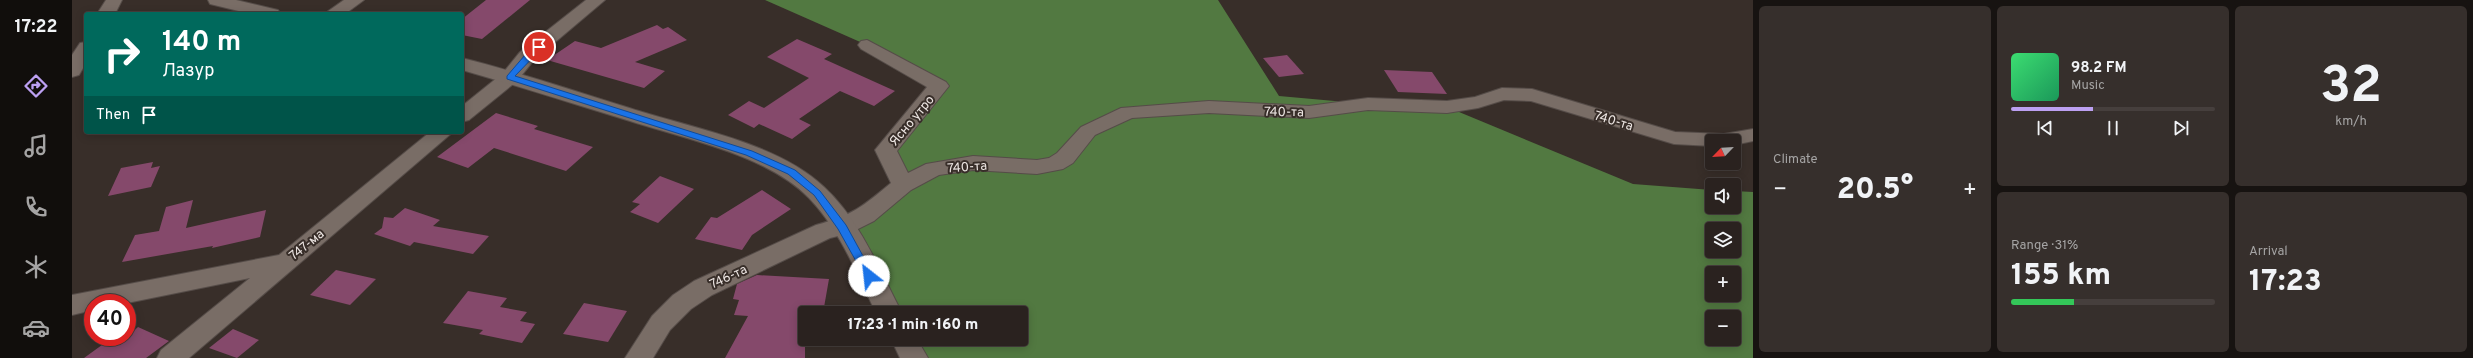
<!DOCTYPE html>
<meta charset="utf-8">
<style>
body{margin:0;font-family:Overpass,sans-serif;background:#362f2c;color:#f1f3f6;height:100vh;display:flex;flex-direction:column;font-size:15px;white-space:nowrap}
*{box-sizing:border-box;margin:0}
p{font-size:13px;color:#a5a4a4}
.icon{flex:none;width:22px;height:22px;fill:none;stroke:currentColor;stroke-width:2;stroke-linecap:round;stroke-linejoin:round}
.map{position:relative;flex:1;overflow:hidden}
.panel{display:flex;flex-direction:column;gap:6px;padding:6px;background:#171311;width:720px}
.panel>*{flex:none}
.hud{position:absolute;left:12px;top:12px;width:380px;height:122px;border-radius:4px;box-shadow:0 2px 10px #0003,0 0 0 1px #463f3d;background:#00695c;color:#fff;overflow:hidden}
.needle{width:26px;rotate:245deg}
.controls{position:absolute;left:1633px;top:134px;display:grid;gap:8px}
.controls a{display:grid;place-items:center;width:36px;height:36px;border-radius:4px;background:#2a221f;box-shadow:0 2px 10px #0003,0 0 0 1px #463f3d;font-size:20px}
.speed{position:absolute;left:12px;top:294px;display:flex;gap:8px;font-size:20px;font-weight:700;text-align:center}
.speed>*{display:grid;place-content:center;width:52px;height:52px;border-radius:50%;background:#2a221f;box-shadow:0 2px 10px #0003,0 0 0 1px #463f3d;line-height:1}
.speed .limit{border:6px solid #d22;background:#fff;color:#111}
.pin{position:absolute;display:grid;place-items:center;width:34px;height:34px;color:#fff;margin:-17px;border:2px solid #fff;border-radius:50%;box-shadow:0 1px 4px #0007}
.me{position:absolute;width:44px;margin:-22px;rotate:331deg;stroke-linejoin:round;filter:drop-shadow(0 0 3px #0008)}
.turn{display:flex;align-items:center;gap:14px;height:84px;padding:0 12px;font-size:18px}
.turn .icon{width:52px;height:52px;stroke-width:2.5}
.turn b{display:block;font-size:28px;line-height:34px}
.then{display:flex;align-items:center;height:38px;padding:0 12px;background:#0003;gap:8px;font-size:15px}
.big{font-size:30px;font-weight:800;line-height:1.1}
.panel .widget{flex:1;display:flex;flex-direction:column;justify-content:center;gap:6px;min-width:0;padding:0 14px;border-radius:6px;background:#362f2c}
.panel .dial{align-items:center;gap:0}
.dial b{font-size:52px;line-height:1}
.song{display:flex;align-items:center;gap:12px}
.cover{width:48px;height:48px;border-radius:6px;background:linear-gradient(135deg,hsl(140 70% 55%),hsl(150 70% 35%))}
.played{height:4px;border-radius:2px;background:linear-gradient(90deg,#bca0f2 40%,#463f3d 40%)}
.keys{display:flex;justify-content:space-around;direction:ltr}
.heat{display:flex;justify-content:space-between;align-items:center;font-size:22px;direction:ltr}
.charge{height:6px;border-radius:3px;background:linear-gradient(90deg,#34c759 31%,#463f3d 0)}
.panel .tiles{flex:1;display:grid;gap:6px;grid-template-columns:repeat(3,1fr)}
.widget:first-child{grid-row:span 2}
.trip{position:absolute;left:726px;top:306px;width:230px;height:40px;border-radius:4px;background:#2a221f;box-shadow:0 2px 10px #0003,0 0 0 1px #463f3d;font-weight:800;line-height:40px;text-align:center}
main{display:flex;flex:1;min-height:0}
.tabs{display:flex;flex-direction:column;width:72px;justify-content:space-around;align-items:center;background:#110e0c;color:#a5a4a4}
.tabs .icon{width:28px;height:28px}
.tabs .on{color:#bca0f2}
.tabs b{font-size:18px;color:#f1f3f6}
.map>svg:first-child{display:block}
.forest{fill:#527941;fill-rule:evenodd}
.building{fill:#85496b}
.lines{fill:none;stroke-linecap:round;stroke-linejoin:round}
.minor-casing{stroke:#554c48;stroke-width:2}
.tertiary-casing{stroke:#554c48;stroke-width:2}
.minor{fill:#796d66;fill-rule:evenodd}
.tertiary{fill:#796d66;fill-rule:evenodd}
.route{fill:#1a73e8;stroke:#114b97}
.labels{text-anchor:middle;stroke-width:4;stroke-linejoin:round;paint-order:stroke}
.street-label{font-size:13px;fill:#ede6e3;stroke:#382e29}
</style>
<main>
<nav class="tabs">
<b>17:22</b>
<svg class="icon on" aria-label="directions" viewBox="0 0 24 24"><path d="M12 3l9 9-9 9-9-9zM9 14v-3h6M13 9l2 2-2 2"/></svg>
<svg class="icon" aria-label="music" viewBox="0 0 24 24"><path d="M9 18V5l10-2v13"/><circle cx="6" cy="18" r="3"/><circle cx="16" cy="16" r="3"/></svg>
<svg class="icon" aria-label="phone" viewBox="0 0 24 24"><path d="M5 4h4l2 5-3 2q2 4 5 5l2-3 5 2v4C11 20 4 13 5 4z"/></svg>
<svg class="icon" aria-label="climate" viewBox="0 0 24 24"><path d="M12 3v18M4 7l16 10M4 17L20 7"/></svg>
<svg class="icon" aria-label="car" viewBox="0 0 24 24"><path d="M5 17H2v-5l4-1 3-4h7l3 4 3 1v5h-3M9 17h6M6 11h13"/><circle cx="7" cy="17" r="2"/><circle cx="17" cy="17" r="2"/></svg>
</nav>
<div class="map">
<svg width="1681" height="358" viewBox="0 0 1681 358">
<rect width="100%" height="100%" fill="#382e29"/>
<!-- forest -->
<path class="forest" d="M 693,0 L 1146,0 L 1207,96 L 1296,104 L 1375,107 L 1561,184 L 1640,190 L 1640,207 L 1662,207 L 1662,191 L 1681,192 L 1681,358 L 842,358 L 832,339 L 949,339 L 949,313 L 817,313 L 770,227 L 830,185 L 814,150 L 866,86 L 795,45 ZM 1640,229 L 1662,229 L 1662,251 L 1640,251 ZM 1640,273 L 1662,273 L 1662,295 L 1640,295 ZM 1640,317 L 1662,317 L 1662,339 L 1640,339 Z"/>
<!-- building -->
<g class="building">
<path d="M 414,0 L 458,0 L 410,39 L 390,35 L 390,19 Z"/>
<path d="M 585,25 L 591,29 L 596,27 L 615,40 L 563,62 L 593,71 L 572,88 L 475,60 L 503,41 L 529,48 Z"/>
<path d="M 725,39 L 760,54 L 752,59 L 823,91 L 802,106 L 768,91 L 727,119 L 739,125 L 720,139 L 687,124 L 682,128 L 656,115 L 677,101 L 692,108 L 737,78 L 695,57 Z"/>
<path d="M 1215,55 L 1232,74 L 1207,77 L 1191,58 Z"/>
<path d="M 1312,70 L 1360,72 L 1375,94 L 1326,92 Z"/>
<path d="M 424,113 L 466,126 L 462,129 L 521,147 L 494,171 L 422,148 L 396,168 L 365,157 Z"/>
<path d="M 81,162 L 79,168 L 88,166 L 79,187 L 36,196 L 49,168 Z"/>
<path d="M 588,176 L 622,189 L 586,223 L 558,212 L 568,204 L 560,202 Z"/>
<path d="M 690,190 L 719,209 L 680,235 L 670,250 L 623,239 L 639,217 L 645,218 Z"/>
<path d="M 121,200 L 114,228 L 194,210 L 188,237 L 140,248 L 141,246 L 50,262 L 63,235 L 87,231 L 94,207 Z"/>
<path d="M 333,208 L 368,220 L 361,226 L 417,236 L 401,254 L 342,242 L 338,246 L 302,234 L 310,228 L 312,217 L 321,218 Z"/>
<path d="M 264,270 L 304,279 L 278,305 L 238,295 Z"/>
<path d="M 685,275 L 757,279 L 751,313 L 733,313 L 733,358 L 653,358 L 676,316 L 662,315 L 667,300 L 661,299 L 665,284 Z"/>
<path d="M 396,291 L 435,298 L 428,307 L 455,312 L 448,321 L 463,324 L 450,343 L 407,334 L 411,330 L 371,323 Z"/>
<path d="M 512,303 L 555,311 L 536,342 L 491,334 Z"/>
<path d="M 66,327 L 97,341 L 74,358 L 12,358 L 41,337 L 55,337 Z"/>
<path d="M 161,329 L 187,340 L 165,358 L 137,348 Z"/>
</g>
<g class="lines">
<defs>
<g id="minor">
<path d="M 34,0 L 50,0 L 43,14 L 25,14 Z"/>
<path d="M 272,0 L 292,0 L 273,14 L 252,14 Z"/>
<path d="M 514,0 L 533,0 L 462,60 L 445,81 L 397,120 L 390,122 L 390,106 L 431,73 L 448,52 Z"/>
<path d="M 795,40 L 874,82 L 877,86 L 825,151 L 836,173 L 854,164 L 901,156 L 965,160 L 977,158 L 985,153 L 1009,127 L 1049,108 L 1137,101 L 1237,106 L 1296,98 L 1375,101 L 1403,97 L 1430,88 L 1460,89 L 1603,132 L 1652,134 L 1681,129 L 1681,141 L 1662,145 L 1662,141 L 1640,141 L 1640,146 L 1602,144 L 1459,101 L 1432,100 L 1406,108 L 1375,113 L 1296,110 L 1237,118 L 1137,113 L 1060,118 L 1023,135 L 1001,163 L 991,169 L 965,174 L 901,170 L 867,175 L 839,190 L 802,221 L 778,233 L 758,238 L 640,295 L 619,309 L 598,330 L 581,358 L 553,358 L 580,316 L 601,295 L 622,281 L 744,225 C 781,215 790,207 819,183 L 803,150 L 855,87 L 789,49 L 786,45 L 789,41 Z"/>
<path d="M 14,42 L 14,63 L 7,75 L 0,77 L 0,55 L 8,43 Z"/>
<path d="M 358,132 L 381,132 L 117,358 L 85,358 L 89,350 L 178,278 L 55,303 L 21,303 L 21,310 L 0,315 L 0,295 L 207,255 Z"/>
</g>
<g id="tertiary">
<path d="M 136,0 L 164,0 L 206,10 L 209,14 L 179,14 L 138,4 Z"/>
<path d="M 390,58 C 450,73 508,93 567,111 C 625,129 707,144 752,187 C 788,220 808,271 830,313 L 804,313 C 785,274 768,230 737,198 C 695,155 614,139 558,121 C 502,104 446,86 390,70 Z"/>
<path d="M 819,339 L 845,339 L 856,358 L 828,358 Z"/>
</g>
</defs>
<!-- minor casing -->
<use href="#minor" class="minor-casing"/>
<!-- tertiary casing -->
<use href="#tertiary" class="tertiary-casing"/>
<!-- minor -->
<use href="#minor" class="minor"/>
<!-- tertiary -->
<use href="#tertiary" class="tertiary"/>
</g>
<!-- route -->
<path class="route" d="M 464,45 L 471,47 L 443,76 L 680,151 L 723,170 L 748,191 L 774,225 L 802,276 L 801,279 L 794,279 L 766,229 L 742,195 L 716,174 L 674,155 L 435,79 L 435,76 L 453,55 Z"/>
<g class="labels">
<!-- street labels -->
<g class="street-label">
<text transform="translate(1212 111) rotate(1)" y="5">740-та</text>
<text transform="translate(839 120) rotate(-50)" y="5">Ясно утро</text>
<text transform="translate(1542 120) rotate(17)" y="5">740-та</text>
<text transform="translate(895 166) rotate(-4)" y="5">740-та</text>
<text transform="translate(234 244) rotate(-39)" y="5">747-ма</text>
<text transform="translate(656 276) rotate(-25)" y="5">746-та</text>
</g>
</g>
</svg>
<div class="controls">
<a><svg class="needle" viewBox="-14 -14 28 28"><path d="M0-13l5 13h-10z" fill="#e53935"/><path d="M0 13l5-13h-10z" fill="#a5a4a4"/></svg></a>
<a><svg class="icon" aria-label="sound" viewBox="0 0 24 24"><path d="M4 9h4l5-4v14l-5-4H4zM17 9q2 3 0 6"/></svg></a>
<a><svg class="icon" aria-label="layers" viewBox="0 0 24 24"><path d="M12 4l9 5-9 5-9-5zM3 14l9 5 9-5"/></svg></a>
<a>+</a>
<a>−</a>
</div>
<div class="speed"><div class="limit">40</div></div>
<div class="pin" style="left:467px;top:47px;background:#d93025"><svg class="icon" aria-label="arrive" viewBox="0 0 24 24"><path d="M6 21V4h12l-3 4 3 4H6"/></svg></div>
<svg class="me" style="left:797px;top:276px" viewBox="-20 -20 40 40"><circle r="19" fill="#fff"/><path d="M0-13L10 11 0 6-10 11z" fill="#1a73e8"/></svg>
<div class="trip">17:23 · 1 min · 160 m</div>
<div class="hud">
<div class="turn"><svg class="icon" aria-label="right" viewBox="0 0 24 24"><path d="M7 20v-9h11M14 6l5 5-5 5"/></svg><div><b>140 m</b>Лазур</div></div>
<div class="then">Then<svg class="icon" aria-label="arrive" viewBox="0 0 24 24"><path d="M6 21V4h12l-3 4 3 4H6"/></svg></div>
</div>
</div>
<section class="panel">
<div class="tiles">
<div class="widget"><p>Climate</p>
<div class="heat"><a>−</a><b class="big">20.5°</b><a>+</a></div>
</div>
<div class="widget">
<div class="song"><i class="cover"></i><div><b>98.2 FM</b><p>Music</p></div></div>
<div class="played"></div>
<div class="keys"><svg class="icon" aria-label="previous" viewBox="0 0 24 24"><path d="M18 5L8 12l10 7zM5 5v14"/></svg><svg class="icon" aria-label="pause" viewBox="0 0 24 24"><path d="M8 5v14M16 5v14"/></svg><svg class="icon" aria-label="next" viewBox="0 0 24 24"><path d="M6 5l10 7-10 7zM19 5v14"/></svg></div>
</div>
<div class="widget dial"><b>32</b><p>km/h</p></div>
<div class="widget"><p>Range · 31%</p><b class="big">155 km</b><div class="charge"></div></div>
<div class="widget"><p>Arrival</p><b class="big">17:23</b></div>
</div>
</section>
</main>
